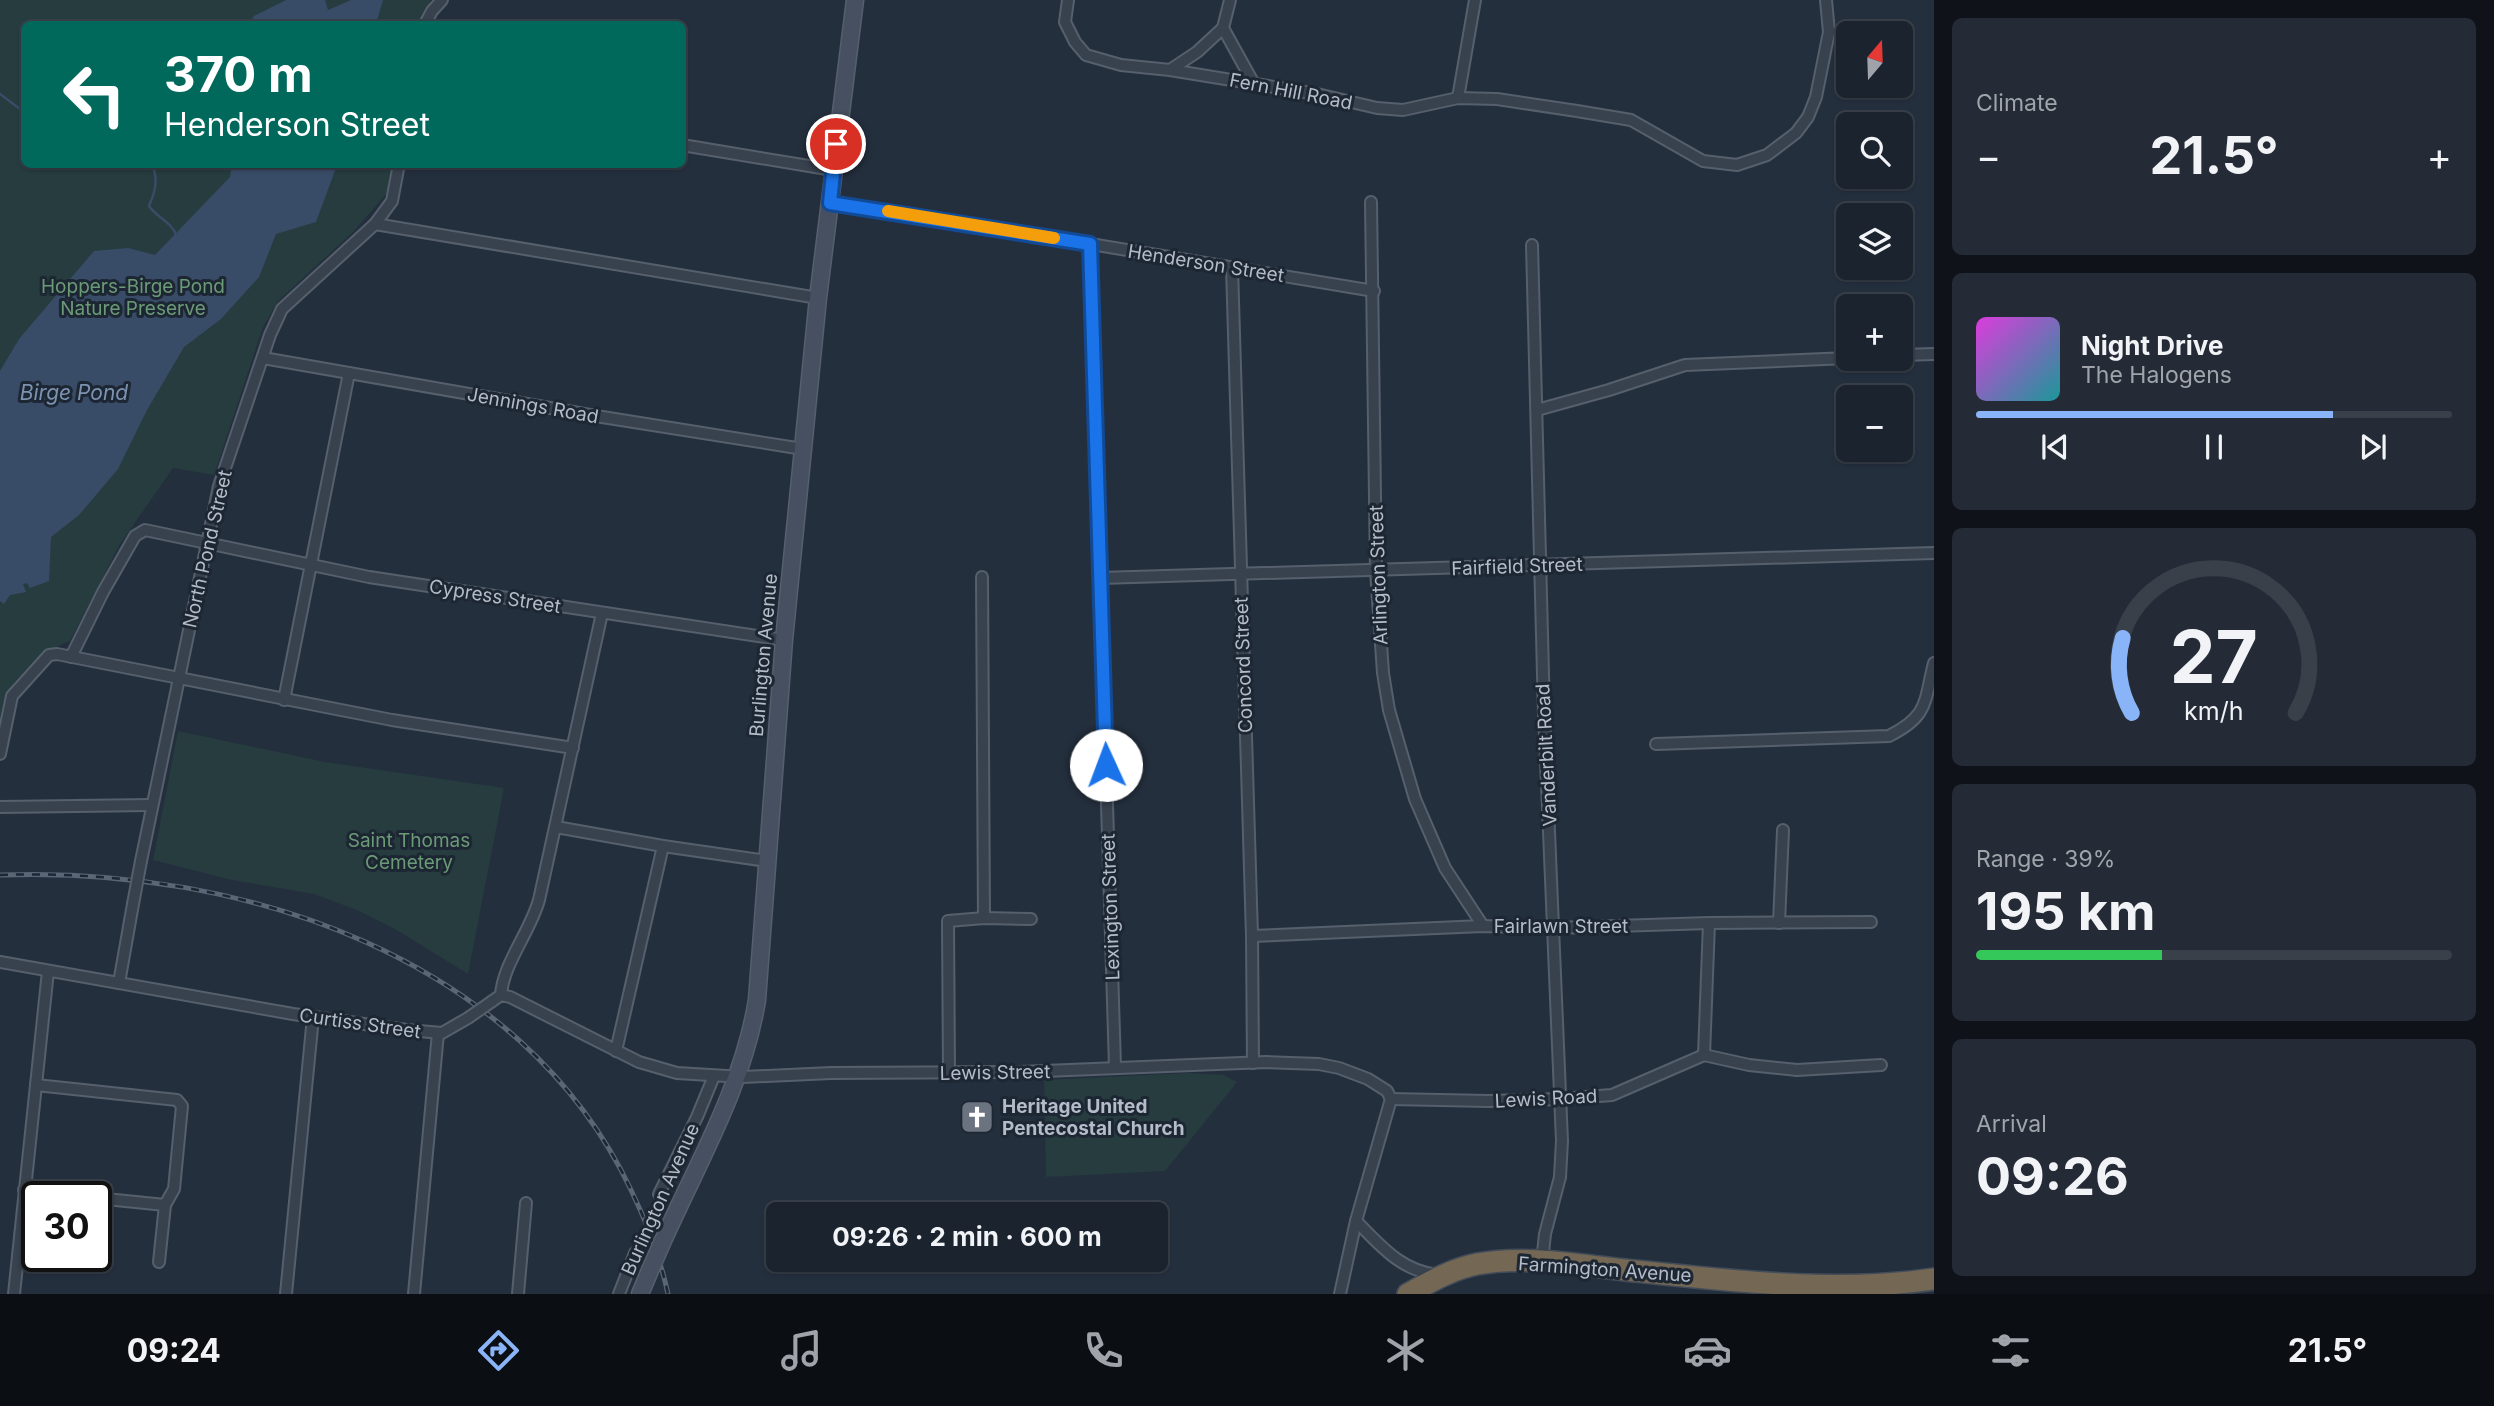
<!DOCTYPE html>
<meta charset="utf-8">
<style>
body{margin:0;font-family:Inter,sans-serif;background:#242b36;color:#f1f3f6;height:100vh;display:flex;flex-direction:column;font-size:26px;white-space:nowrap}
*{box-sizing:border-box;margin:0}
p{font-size:23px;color:#a0a4aa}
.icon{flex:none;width:38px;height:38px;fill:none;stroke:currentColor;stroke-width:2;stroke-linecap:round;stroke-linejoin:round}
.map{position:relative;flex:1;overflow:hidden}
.details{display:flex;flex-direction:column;gap:18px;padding:18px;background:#0f1319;width:560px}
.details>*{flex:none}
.guide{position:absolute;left:21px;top:21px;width:665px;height:147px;border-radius:10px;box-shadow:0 2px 5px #0004,0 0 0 2px #39404a;background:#00695c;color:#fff;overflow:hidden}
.needle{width:46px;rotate:19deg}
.buttons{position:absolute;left:1836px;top:21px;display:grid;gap:14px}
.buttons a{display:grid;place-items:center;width:77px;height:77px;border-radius:10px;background:#1b232e;box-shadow:0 2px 5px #0004,0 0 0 2px #39404a;font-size:35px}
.speed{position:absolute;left:21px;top:1181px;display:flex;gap:14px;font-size:35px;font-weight:700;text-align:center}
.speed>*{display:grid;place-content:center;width:91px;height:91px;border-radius:50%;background:#1b232e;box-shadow:0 2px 5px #0004,0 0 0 2px #39404a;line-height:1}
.speed .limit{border:4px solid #111;border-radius:10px;background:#fff;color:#111}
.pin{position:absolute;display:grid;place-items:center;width:60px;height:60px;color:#fff;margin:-30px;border:4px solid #fff;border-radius:50%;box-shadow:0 2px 7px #0007}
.me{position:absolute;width:77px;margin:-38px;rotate:358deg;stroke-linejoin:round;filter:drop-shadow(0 0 5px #0008)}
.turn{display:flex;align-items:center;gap:24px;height:147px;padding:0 28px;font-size:32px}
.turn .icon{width:91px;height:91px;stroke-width:2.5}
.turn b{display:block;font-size:49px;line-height:60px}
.big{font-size:52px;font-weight:700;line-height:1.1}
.details .tile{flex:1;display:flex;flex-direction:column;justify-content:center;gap:10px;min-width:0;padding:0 24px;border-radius:10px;background:#242b36}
.details .dial{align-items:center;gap:0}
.dial svg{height:182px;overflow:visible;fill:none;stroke:#39404a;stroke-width:7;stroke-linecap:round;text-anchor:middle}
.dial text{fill:#f1f3f6;stroke:none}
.song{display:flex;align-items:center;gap:21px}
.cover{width:84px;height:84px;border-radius:10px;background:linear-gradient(135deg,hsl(300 70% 55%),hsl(180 70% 35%))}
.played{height:7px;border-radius:4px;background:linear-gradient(90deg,#8ab4f8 75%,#39404a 75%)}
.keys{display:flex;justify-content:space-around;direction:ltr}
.heat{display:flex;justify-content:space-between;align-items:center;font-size:38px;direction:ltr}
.charge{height:10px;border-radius:5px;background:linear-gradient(90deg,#34c759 39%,#39404a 0)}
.trip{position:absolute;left:766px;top:1202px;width:402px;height:70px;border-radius:10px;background:#1b232e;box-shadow:0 2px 5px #0004,0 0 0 2px #39404a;font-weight:700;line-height:70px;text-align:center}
.menu{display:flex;height:112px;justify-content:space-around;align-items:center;background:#0b0e12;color:#a0a4aa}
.menu .icon{width:49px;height:49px}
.menu .active{color:#8ab4f8}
.menu b{font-size:32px;color:#f1f3f6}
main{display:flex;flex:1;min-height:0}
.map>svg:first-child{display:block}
.green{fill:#263c3f}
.water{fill:#394c67}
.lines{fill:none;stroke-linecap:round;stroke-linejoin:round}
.stream{stroke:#394c67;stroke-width:2.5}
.street-casing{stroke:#565f6c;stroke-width:14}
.secondary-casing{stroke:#565f6c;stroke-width:19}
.highway-casing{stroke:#434c59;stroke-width:24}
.street{stroke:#38414e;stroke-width:10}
.secondary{stroke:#465061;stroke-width:16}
.highway{stroke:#746855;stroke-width:21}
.rail-casing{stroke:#5a6575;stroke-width:5}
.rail{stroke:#1d2633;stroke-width:2.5;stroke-dasharray:8;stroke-linecap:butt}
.street-bridge-casing{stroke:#565f6c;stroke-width:14;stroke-linecap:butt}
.secondary-bridge-casing{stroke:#565f6c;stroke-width:19;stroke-linecap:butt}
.street-bridge{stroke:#38414e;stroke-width:10}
.secondary-bridge{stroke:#465061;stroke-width:16}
.route-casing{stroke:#114b97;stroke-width:18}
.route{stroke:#1a73e8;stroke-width:12}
.slow{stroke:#f59e0b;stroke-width:12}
.labels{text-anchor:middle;stroke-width:6;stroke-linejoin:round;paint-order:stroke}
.street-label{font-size:19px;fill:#b4bcc9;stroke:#1d2633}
.park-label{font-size:19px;fill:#6b9a76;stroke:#1d2633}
.poi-label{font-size:19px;font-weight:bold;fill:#b4bcc9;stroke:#1d2633;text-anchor:start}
.water-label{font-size:21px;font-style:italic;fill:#7c92b1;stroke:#1d2633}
</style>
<main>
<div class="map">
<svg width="1934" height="1294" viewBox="0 0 1934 1294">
<rect width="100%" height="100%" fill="#242f3e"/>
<!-- green -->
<g class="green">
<path d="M 0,0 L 431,0 L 420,24 L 24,24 L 24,164 L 393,165 L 389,191 L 353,232 L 278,301 L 263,327 L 214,475 L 173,468 L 120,544 L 70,641 C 51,646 17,675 7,693 C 2,702 2,715 0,725 Z"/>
<path d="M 178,731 L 325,762 L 504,788 L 468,974 L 395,929 L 357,910 L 314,894 L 232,880 L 153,860 Z"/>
<path d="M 1188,1073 L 1224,1075 L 1237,1082 L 1165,1171 L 1046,1177 L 1044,1080 Z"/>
</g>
<!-- water -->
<g class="water">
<path d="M 286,0 L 325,0 L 328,10 L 351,0 L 383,0 L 376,24 L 249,24 L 254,16 Z"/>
<path d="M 232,165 L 337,165 L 316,222 L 276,234 L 259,277 L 221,319 L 184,347 L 147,410 L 118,469 L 79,515 L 51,537 L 49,581 L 30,588 L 27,583 L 23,584 L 26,592 L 10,595 L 4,604 L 0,601 L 0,371 L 19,339 L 94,251 L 128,248 L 155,255 L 230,177 Z"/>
</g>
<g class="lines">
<!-- stream -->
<g class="stream">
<path d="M 0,94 L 24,112"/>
<path d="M 142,164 L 154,170 C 158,183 154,194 149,206 C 156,217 172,222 176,235"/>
</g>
<defs>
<g id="street">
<path d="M 1068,0 L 1065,22 L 1075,42 L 1086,55 L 1121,65 L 1170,70 L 1317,94 L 1377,108 L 1403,110 L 1458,98 L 1497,99 L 1577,111 L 1631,120 L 1703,161 L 1737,165 L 1767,155 L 1796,133 L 1808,117 L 1816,97 L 1829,32 L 1826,0"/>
<path d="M 1230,0 L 1223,28 L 1254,84"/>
<path d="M 425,24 L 432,11 L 442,0"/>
<path d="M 1170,70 L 1197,52 L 1223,28"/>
<path d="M 1458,98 L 1475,0"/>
<path d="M 682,145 L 833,170"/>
<path d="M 1371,202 L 1376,571 L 1383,673 L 1389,710 L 1415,799 L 1445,868 L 1483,926"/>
<path d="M 830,203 L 904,213 L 1374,291"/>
<path d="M 375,224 L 818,298"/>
<path d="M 1090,244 L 1115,1067"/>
<path d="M 1532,245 L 1544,713 L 1562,1141 L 1560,1177 L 1545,1234 L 1542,1262"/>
<path d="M 1232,267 L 1252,936 L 1253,1063"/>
<path d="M 1900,355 L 1934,354"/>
<path d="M 263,358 L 596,416 L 803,449"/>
<path d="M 1537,410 L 1609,390 L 1685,365 L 1848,358"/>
<path d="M 982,577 L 984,918"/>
<path d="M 1100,578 L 1934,553"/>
<path d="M 71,657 L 103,592 L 135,536 L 145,530 L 369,577 L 784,640"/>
<path d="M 284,700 L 349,373"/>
<path d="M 1656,744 L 1889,736 C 1929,716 1924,702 1934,663"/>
<path d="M 0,754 L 12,696 L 49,655 L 57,654 L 392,720 L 573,748"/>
<path d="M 0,807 L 151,805"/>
<path d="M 556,827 L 663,846 L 767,861"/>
<path d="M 141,861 L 219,486 L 270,335 L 282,309 L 375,224 L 392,201 L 399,164"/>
<path d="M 1779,923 L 1783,830"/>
<path d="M 1252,936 L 1483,926 L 1555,928 L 1709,923 L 1871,922"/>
<path d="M 0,962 L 293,1014 L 407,1030 L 442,1033 L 468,1018"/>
<path d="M 119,983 L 133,904"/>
<path d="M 501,995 C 503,964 530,932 539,900 L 602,613"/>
<path d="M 491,1002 L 501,995 L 510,997 L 639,1062 L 677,1073 L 743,1077 L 831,1073 L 1020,1072 L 1266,1062 L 1319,1064 L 1339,1068 L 1368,1079 L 1387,1091 L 1391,1099"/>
<path d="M 616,1051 L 663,846"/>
<path d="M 1704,1055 L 1709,923"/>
<path d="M 949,1073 L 948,921 L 984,918 L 1031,919"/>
<path d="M 36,1085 L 177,1100 L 182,1106 L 174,1189 L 165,1205 L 159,1262"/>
<path d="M 1391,1099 L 1488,1101 L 1560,1099 L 1612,1095 L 1704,1055 L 1749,1065 L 1797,1070 L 1881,1065"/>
<path d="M 24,1190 L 90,1197"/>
<path d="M 659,1194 L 697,1117 L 714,1076"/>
<path d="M 96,1198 L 165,1205"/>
<path d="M 1356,1221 C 1381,1246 1401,1271 1438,1275"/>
<path d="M 14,1294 L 48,971"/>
<path d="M 286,1294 L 313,1017"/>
<path d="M 414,1294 L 438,1033"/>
<path d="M 518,1294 L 526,1203"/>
<path d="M 619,1294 L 635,1253"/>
<path d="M 1340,1294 L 1356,1221 L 1391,1099"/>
</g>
<g id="secondary">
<path d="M 662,1243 C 697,1164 743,1087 757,1000 L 784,640 L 818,298 L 855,0"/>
<path d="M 640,1294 L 651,1268"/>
</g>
<path id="highway" d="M 1408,1294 C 1430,1282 1452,1269 1477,1264 C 1525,1255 1577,1265 1625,1270 C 1728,1280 1832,1294 1934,1279"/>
</defs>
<!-- street casing -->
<use href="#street" class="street-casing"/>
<!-- secondary casing -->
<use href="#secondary" class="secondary-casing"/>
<!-- highway casing -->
<use href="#highway" class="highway-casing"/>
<!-- street -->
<use href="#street" class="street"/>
<!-- secondary -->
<use href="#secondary" class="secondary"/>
<!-- highway -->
<use href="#highway" class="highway"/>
<defs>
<path id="rail" d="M 0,875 C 242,866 521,957 631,1190 C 647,1223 660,1257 668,1294"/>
</defs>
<!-- rail casing -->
<use href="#rail" class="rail-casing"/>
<!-- rail -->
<use href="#rail" class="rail"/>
<defs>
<g id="street-bridge">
<path d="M 133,904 L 141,861"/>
<path d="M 468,1018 L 491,1002"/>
</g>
<path id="secondary-bridge" d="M 651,1268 L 662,1243"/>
</defs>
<!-- street-bridge casing -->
<use href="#street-bridge" class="street-bridge-casing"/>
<!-- secondary-bridge casing -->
<use href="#secondary-bridge" class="secondary-bridge-casing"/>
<!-- street-bridge -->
<use href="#street-bridge" class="street-bridge"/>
<!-- secondary-bridge -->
<use href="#secondary-bridge" class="secondary-bridge"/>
</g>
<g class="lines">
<defs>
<path id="route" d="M 836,144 L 830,203 L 1090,244 L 1106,765"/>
</defs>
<!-- route casing -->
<use href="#route" class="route-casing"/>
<!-- route -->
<use href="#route" class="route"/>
<!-- slow -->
<path class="slow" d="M 888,211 L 1054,238"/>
</g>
<!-- icons -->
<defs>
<symbol id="church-square" viewBox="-11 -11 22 22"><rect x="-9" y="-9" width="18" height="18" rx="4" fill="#6b7280" stroke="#1d2633"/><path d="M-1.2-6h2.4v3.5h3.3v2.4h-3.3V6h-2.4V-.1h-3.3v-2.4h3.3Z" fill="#fff"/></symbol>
</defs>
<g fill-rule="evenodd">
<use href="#church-square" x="958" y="1098" width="38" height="38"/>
</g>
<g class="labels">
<!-- street labels -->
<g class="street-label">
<text transform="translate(1291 91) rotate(11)" y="7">Fern Hill Road</text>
<text transform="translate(1206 263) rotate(9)" y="7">Henderson Street</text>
<text transform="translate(533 405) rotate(10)" y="7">Jennings Road</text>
<text transform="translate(207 549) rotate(-77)" y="7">North Pond Street</text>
<text transform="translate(1517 566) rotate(-2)" y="7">Fairfield Street</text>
<text transform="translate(1378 575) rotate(-92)" y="7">Arlington Street</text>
<text transform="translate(495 596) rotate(9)" y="7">Cypress Street</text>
<text transform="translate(763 655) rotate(-85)" y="7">Burlington Avenue</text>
<text transform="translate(1243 665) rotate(-92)" y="7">Concord Street</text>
<text transform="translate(1546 755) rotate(-93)" y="7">Vanderbilt Road</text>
<text transform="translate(1110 907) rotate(-92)" y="7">Lexington Street</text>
<text x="1561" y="933">Fairlawn Street</text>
<text transform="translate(360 1023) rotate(8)" y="7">Curtiss Street</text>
<text transform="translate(995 1072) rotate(-1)" y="7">Lewis Street</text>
<text transform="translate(1546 1098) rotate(-3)" y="7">Lewis Road</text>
<text transform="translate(660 1199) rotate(-66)" y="7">Burlington Avenue</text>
<text transform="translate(1605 1269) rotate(4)" y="7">Farmington Avenue</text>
</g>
<!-- park labels -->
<g class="park-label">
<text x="133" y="293">Hoppers-Birge Pond<tspan x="133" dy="22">Nature Preserve</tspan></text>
<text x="409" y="847">Saint Thomas<tspan x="409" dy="22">Cemetery</tspan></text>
</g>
<!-- poi labels -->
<g class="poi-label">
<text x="1002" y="1113">Heritage United<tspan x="1002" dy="22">Pentecostal Church</tspan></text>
</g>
<!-- water labels -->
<g class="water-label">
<text x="74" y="400">Birge Pond</text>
</g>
</g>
</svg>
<div class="buttons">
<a><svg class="needle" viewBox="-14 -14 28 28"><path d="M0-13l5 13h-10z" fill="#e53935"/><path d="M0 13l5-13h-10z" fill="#a0a4aa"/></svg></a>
<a><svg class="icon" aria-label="search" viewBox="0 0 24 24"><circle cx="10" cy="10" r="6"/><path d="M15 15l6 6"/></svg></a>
<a><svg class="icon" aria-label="layers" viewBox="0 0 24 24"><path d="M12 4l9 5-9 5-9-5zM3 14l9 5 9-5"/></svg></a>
<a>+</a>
<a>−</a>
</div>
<div class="speed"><div class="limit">30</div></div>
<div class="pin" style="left:836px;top:144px;background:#d93025"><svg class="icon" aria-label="arrive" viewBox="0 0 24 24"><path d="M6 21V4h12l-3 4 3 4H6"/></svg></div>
<svg class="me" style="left:1106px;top:765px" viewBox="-20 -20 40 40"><circle r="19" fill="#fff"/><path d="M0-13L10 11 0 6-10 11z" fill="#1a73e8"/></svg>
<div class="trip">09:26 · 2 min · 600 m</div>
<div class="guide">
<div class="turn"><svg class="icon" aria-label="left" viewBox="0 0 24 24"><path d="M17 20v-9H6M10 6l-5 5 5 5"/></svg><div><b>370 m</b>Henderson Street</div></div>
</div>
</div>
<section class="details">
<div class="tile"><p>Climate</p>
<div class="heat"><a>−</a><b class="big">21.5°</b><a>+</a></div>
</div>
<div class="tile">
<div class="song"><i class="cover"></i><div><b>Night Drive</b><p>The Halogens</p></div></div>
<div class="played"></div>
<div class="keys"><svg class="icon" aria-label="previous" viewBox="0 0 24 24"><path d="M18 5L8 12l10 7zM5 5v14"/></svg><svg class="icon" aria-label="pause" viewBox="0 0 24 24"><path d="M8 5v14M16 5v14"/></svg><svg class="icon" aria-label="next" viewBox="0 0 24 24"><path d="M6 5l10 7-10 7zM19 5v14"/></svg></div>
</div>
<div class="tile dial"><svg viewBox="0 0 100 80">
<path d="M14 69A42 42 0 1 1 86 69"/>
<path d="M14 69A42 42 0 0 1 10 36" stroke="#8ab4f8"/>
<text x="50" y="56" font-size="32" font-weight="700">27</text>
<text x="50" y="72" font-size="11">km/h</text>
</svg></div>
<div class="tile"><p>Range · 39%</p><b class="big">195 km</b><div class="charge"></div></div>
<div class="tile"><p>Arrival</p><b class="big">09:26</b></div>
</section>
</main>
<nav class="menu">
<b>09:24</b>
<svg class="icon active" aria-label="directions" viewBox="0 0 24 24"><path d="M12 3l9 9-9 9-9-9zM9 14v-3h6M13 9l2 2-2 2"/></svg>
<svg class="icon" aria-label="music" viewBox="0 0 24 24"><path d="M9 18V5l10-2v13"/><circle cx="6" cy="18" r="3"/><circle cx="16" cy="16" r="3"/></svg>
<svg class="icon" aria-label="phone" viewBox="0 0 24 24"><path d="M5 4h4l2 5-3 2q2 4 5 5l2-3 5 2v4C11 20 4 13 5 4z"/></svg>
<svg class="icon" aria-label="climate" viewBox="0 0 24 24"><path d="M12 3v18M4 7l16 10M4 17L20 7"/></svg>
<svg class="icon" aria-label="car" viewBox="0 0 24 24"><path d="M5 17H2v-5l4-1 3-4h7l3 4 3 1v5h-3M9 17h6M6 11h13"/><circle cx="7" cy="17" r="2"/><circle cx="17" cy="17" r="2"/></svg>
<svg class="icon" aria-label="filters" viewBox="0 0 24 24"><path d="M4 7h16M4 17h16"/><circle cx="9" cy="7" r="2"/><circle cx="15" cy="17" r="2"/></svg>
<b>21.5°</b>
</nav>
